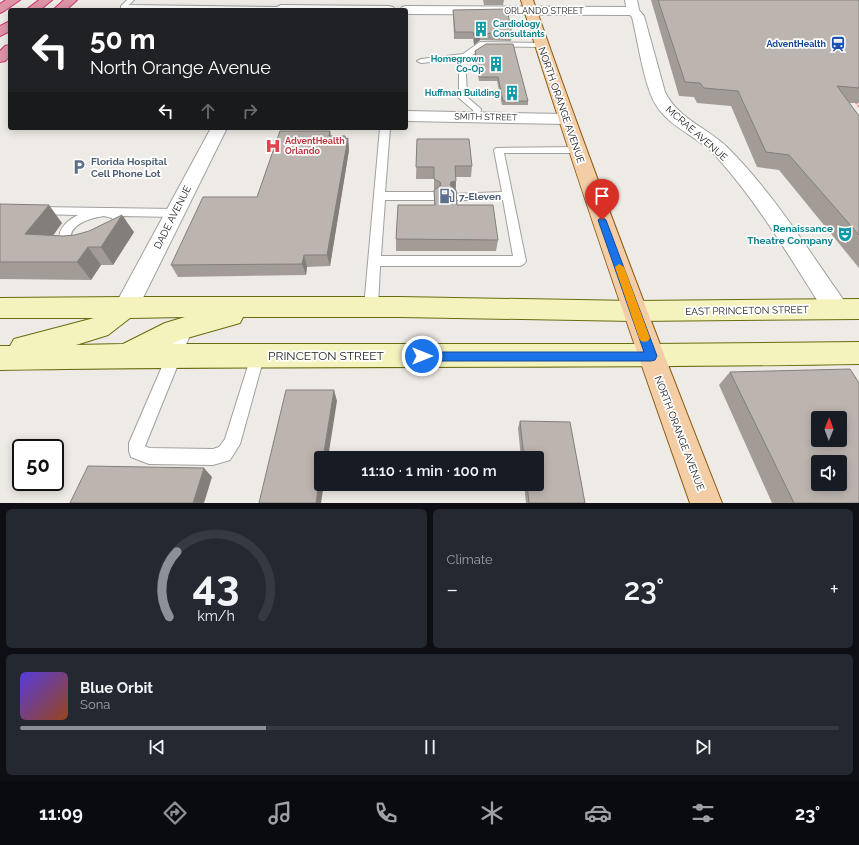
<!DOCTYPE html>
<meta charset="utf-8">
<style>
body{margin:0;font-family:Raleway,sans-serif;background:#242831;color:#f1f3f6;height:100vh;display:flex;flex-direction:column;font-size:15px;white-space:nowrap}
*{box-sizing:border-box;margin:0}
p{font-size:13px;color:#9ea1a6}
.icon{flex:none;width:22px;height:22px;fill:none;stroke:currentColor;stroke-width:2;stroke-linecap:round;stroke-linejoin:round}
.map{position:relative;height:503px;overflow:hidden}
.details{display:flex;flex-direction:column;gap:6px;padding:6px;background:#0d0f14;flex:1}
.details>*{flex:none}
.hud{position:absolute;left:8px;top:8px;width:400px;height:122px;border-radius:4px;box-shadow:0 2px 10px #0003;background:#202124;color:#fff;overflow:hidden}
.needle{width:26px;rotate:1deg}
.buttons{position:absolute;left:811px;top:411px;display:grid;gap:8px}
.buttons a{display:grid;place-items:center;width:36px;height:36px;border-radius:4px;background:#171b24;box-shadow:0 2px 10px #0003;font-size:20px}
.speed{position:absolute;left:12px;top:439px;display:flex;gap:8px;font-size:20px;font-weight:700;text-align:center}
.speed>*{display:grid;place-content:center;width:52px;height:52px;border-radius:50%;background:#171b24;box-shadow:0 2px 10px #0003;line-height:1}
.speed .limit{border:2px solid #111;border-radius:6px;background:#fff;color:#111}
.pin{position:absolute;display:grid;place-items:center;width:34px;height:34px;color:#fff;margin:-41px -17px;border-radius:50% 50% 50% 0;rotate:-45deg;box-shadow:0 0 4px #0007}
.pin .icon{rotate:45deg}
.me{position:absolute;width:44px;margin:-22px;rotate:90deg;stroke-linejoin:round;filter:drop-shadow(0 0 3px #0008)}
.turn{display:flex;align-items:center;gap:14px;height:84px;padding:0 16px;font-size:18px}
.turn .icon{width:52px;height:52px;stroke-width:2.5}
.turn b{display:block;font-size:28px;line-height:34px}
.lanes{display:flex;align-items:center;height:38px;padding:0 16px;background:#0003;justify-content:center;gap:20px;direction:ltr}
.lanes .off{opacity:.35}
.big{font-size:30px;font-weight:600;line-height:1.1}
.details .tile{flex:1;display:flex;flex-direction:column;justify-content:center;gap:6px;min-width:0;padding:0 14px;border-radius:6px;background:#242831}
.details .dial{align-items:center;gap:0}
.dial svg{height:104px;overflow:visible;fill:none;stroke:#363941;stroke-width:7;stroke-linecap:round;text-anchor:middle}
.dial text{fill:#f1f3f6;stroke:none}
.song{display:flex;align-items:center;gap:12px}
.cover{width:48px;height:48px;border-radius:6px;background:linear-gradient(135deg,hsl(250 70% 55%),hsl(20 70% 35%))}
.played{height:4px;border-radius:2px;background:linear-gradient(90deg,#8c9099 30%,#363941 30%)}
.keys{display:flex;justify-content:space-around;direction:ltr}
.heat{display:flex;justify-content:space-between;align-items:center;font-size:22px;direction:ltr}
.details .tiles{flex:1;display:grid;gap:6px;grid-template-columns:1fr 1fr}
.tile:last-child{grid-column:span 2}
.trip{position:absolute;left:314px;top:451px;width:230px;height:40px;border-radius:4px;background:#171b24;box-shadow:0 2px 10px #0003;font-weight:600;line-height:40px;text-align:center}
.menu{display:flex;height:64px;justify-content:space-around;align-items:center;background:#090b0e;color:#9ea1a6}
.menu .icon{width:28px;height:28px}
.menu .on{color:#8c9099}
.menu b{font-size:18px;color:#f1f3f6}
.map>svg:first-child{display:block}
.lines{fill:none;stroke-linecap:round;stroke-linejoin:round}
.service-casing{stroke:#a0a0a0;stroke-width:2}
.minor-casing{stroke:#a0a0a0;stroke-width:2}
.secondary-casing{stroke:#686c0f;stroke-width:2}
.primary-casing{stroke:#8b5a0e;stroke-width:2}
.motorway-casing{stroke:#ca3572;stroke-width:2}
.path{stroke:#ed7d78;stroke-width:2;stroke-dasharray:1.5 1.5;stroke-linecap:butt}
.service{fill:#fff;fill-rule:evenodd}
.minor{fill:#fff;fill-rule:evenodd}
.secondary{fill:#f4f3be;fill-rule:evenodd}
.primary{fill:#f3cda6;fill-rule:evenodd}
.motorway{fill:#df94a7;fill-rule:evenodd}
.wall{fill:#a29b96}
.shaded-wall{fill:#847e7a}
.building{fill:#bcb4af;stroke:#847e7a;fill-rule:evenodd}
.route{fill:#1a73e8;stroke:#114b97}
.slow{fill:#f59e0b}
.labels{text-anchor:middle;stroke-width:3.5;stroke-linejoin:round;paint-order:stroke}
.far-street-label{font-size:9px;fill:#1f1f1f;stroke:#fff}
.far-culture-label{font-size:9px;font-weight:bold;fill:#0d838f;stroke:#fff;text-anchor:end}
.far-transit-label{font-size:9px;font-weight:bold;fill:#164399;stroke:#fff;text-anchor:end}
.far-health-label{font-size:9px;font-weight:bold;fill:#be3a42;stroke:#fff;text-anchor:start}
.street-label{font-size:10px;fill:#1f1f1f;stroke:#fff}
.service-label{font-size:10px;font-weight:bold;fill:#4e5e75;stroke:#fff;text-anchor:start}
.culture-label{font-size:10px;font-weight:bold;fill:#0d838f;stroke:#fff;text-anchor:end}
.near-street-label{font-size:12px;fill:#1f1f1f;stroke:#fff}
</style>
<div class="map">
<svg width="859" height="503" viewBox="0 0 859 503">
<rect width="100%" height="100%" fill="#eeebe6"/>
<g class="lines">
<defs>
<g id="service">
<path d="M 127,0 L 134,0 L 129,5 L 281,7 L 284,9 L 208,10 L 121,8 L 121,6 Z"/>
<path d="M 480,42 L 541,43 L 545,45 L 541,47 L 485,46 L 468,58 L 421,63 L 417,61 L 421,59 L 463,54 Z"/>
<path d="M 459,71 L 462,71 L 466,73 L 467,97 L 481,109 L 479,119 L 473,119 L 472,117 L 473,110 L 459,98 Z"/>
<path d="M 380,128 L 390,128 L 385,192 L 434,192 L 438,194 L 439,196 L 438,198 L 434,200 L 385,200 L 381,256 L 513,256 L 503,200 L 456,200 L 452,198 L 451,196 L 452,194 L 502,192 L 494,150 L 496,148 L 577,147 L 582,150 L 577,153 L 504,153 L 526,261 L 524,264 L 520,266 L 380,266 L 378,307 L 376,311 L 371,312 L 366,311 L 364,307 Z"/>
<path d="M 38,207 L 175,209 L 179,210 L 181,213 L 179,216 L 175,217 L 122,216 L 125,221 C 120,241 97,254 77,251 C 72,250 67,248 62,246 C 54,232 66,221 78,215 L 34,214 L 32,211 L 34,208 ZM 104,216 L 112,218 L 114,222 C 109,238 87,245 71,240 C 68,224 91,218 104,216 Z"/>
<path d="M 187,319 L 192,321 L 194,325 L 145,446 L 149,448 L 213,449 L 219,447 L 225,439 L 252,353 L 257,351 L 262,353 L 264,357 L 240,444 L 230,460 L 213,465 L 149,464 L 131,457 L 129,451 L 129,443 L 180,325 L 182,321 Z"/>
</g>
<g id="minor">
<path d="M 625,0 L 637,0 L 639,10 L 644,16 L 665,92 C 678,119 708,128 728,148 C 774,194 808,250 845,302 L 848,309 L 845,316 L 836,319 L 827,316 C 792,261 760,205 716,156 C 699,137 670,128 656,105 C 644,86 638,41 632,17 L 630,15 L 406,14 L 406,10 L 400,10 L 402,7 L 406,6 L 626,7 Z"/>
<path d="M 281,5 L 389,6 L 393,7 L 395,10 L 276,10 L 277,7 Z"/>
<path d="M 406,111 L 566,114 L 572,116 L 574,119 L 572,122 L 566,124 L 406,121 Z"/>
<path d="M 211,128 L 227,128 L 135,314 L 126,317 L 117,314 L 114,307 Z"/>
</g>
<path id="secondary" d="M 126,297 L 400,297 L 634,301 L 859,299 L 859,319 L 634,321 L 400,317 L 243,317 L 240,323 L 180,340 L 172,344 L 651,344 L 859,342 L 859,364 C 573,369 286,365 0,370 L 0,346 L 10,346 L 14,339 L 94,318 L 0,318 L 0,298 ZM 185,317 L 165,323 L 123,344 L 76,345 L 108,335 L 130,318 Z"/>
<path id="primary" d="M 521,0 L 533,0 C 592,169 656,336 722,503 L 690,503 C 631,336 573,169 521,0 Z"/>
<g id="motorway">
<path d="M 6,0 L 20,0 L 4,11 L 0,13 L 0,4 Z"/>
<path d="M 39,0 L 52,0 L 40,10 L 26,10 Z"/>
<path d="M 64,0 L 77,0 L 66,10 L 53,10 Z"/>
<path d="M 10,21 L 10,31 L 0,36 L 0,26 Z"/>
<path d="M 10,45 L 10,56 L 5,61 L 0,62 L 0,51 L 5,46 Z"/>
</g>
</defs>
<!-- service casing -->
<use href="#service" class="service-casing"/>
<!-- minor casing -->
<use href="#minor" class="minor-casing"/>
<!-- secondary casing -->
<use href="#secondary" class="secondary-casing"/>
<!-- primary casing -->
<use href="#primary" class="primary-casing"/>
<!-- motorway casing -->
<use href="#motorway" class="motorway-casing"/>
<!-- path -->
<path class="path" d="M 856,103 L 859,107"/>
<!-- service -->
<use href="#service" class="service"/>
<!-- minor -->
<use href="#minor" class="minor"/>
<!-- secondary -->
<use href="#secondary" class="secondary"/>
<!-- primary -->
<use href="#primary" class="primary"/>
<!-- motorway -->
<use href="#motorway" class="motorway"/>
</g>
<!-- wall -->
<g class="wall">
<path d="M 483,0 L 504,0 L 503,5 L 484,5 Z"/>
<path d="M 651,0 L 859,0 L 859,103 L 849,103 L 859,116 L 859,268 L 779,170 L 757,167 L 731,106 L 697,103 L 694,97 L 679,96 Z"/>
<path d="M 453,10 L 512,34 L 511,41 L 480,40 L 474,45 L 473,39 L 454,39 Z"/>
<path d="M 475,51 L 528,101 L 528,105 L 502,105 L 497,81 L 479,81 L 475,55 Z"/>
<path d="M 330,131 L 331,136 L 345,136 L 346,139 L 348,138 L 349,150 L 330,266 L 307,267 L 306,275 L 178,277 L 171,265 L 257,197 Z"/>
<path d="M 417,139 L 472,166 L 471,177 L 456,177 L 456,189 L 457,205 L 498,240 L 496,251 L 396,251 L 396,239 L 434,205 L 434,179 L 416,179 Z"/>
<path d="M 0,204 L 62,223 L 53,236 L 63,236 L 134,232 L 113,265 L 101,265 L 91,280 L 0,279 Z"/>
<path d="M 730,372 L 859,503 L 772,503 L 719,385 Z"/>
<path d="M 520,421 L 585,503 L 526,503 L 524,484 L 537,484 L 537,458 L 521,458 L 518,428 Z"/>
</g>
<!-- shaded-wall -->
<g class="shaded-wall">
<path d="M 481,33 L 480,40 L 474,45 L 474,37 Z"/>
<path d="M 345,136 L 347,144 L 348,138 L 349,150 L 330,266 L 327,255 Z"/>
<path d="M 456,181 L 455,192 L 450,185 L 451,182 Z"/>
<path d="M 49,205 L 62,223 L 40,252 L 25,234 Z"/>
<path d="M 122,215 L 134,232 L 113,265 L 101,247 Z"/>
<path d="M 88,247 L 101,265 L 91,280 L 77,262 Z"/>
<path d="M 304,255 L 307,267 L 306,275 L 302,264 Z"/>
<path d="M 334,390 L 337,401 L 328,458 L 323,458 Z"/>
<path d="M 204,468 L 212,477 L 204,503 L 193,503 Z"/>
<path d="M 321,470 L 321,484 L 324,484 L 321,503 L 316,503 Z"/>
</g>
<!-- building -->
<g class="building">
<path d="M 658,0 L 859,0 L 859,88 L 837,86 L 859,116 L 859,235 L 789,155 L 766,152 L 738,91 L 704,88 L 700,83 L 685,82 Z"/>
<path d="M 507,9 L 512,34 L 481,33 L 474,37 L 473,32 L 455,32 L 453,10 Z"/>
<path d="M 486,44 L 513,44 L 528,101 L 503,101 L 498,77 L 479,77 L 475,51 Z"/>
<path d="M 280,131 L 330,131 L 329,136 L 345,136 L 345,139 L 348,138 L 327,255 L 304,255 L 302,264 L 171,265 L 203,197 L 257,197 Z"/>
<path d="M 417,139 L 469,139 L 472,166 L 455,166 L 456,181 L 451,182 L 450,185 L 456,190 L 457,205 L 493,205 L 498,240 L 396,239 L 398,205 L 435,205 L 434,190 L 441,185 L 440,182 L 434,179 L 434,167 L 416,167 Z"/>
<path d="M 0,204 L 49,205 L 25,234 L 63,236 L 75,235 L 89,231 L 122,215 L 101,247 L 88,247 L 77,262 L 0,262 Z"/>
<path d="M 850,369 L 859,383 L 859,503 L 794,503 L 730,372 ZM 818,418 L 840,418 L 840,440 L 818,440 ZM 818,462 L 840,462 L 840,484 L 818,484 Z"/>
<path d="M 286,390 L 334,390 L 323,458 L 321,458 L 321,470 L 316,503 L 259,503 Z"/>
<path d="M 520,421 L 570,422 L 585,503 L 529,503 L 527,484 L 537,484 L 537,458 L 524,458 Z"/>
<path d="M 88,466 L 204,468 L 193,503 L 70,503 Z"/>
</g>
<!-- route -->
<path class="route" d="M 602,217 L 606,220 L 657,356 L 655,360 L 651,361 L 422,361 L 418,360 L 417,356 L 418,353 L 422,352 L 644,352 L 598,220 Z"/>
<!-- slow -->
<path class="slow" d="M 619,264 L 624,267 L 650,338 L 648,341 L 644,342 L 641,341 L 639,338 L 615,267 Z"/>
<!-- icons -->
<defs>
<symbol id="building-bare" viewBox="-9 -9 18 18"><path d="M-4-6H4V6H1V3H-1V6H-4ZM-2.5-4.3h1.7v1.8h-1.7ZM.8-4.3h1.7v1.8H.8ZM-2.5-1h1.7V.8h-1.7ZM.8-1h1.7V.8H.8Z" fill="#0f9aa8" stroke="#fff" stroke-width="2.5" paint-order="stroke"/></symbol>
<symbol id="station-bare" viewBox="-9 -9 18 18"><path d="M-3-6H3Q5-6 5-4V2Q5 4 3 4L4.5 6H3L1.5 4h-3L-3 6H-4.5L-3 4Q-5 4-5 2V-4Q-5-6-3-6ZM-3.5-4v3h7v-3ZM-3.5 1v1.5H-2V1ZM2 1v1.5H3.5V1Z" fill="#1a4fb4" stroke="#fff" stroke-width="2.5" paint-order="stroke"/></symbol>
<symbol id="hospital-bare" viewBox="-9 -9 18 18"><path d="M-5-5h3v3.5h4V-5h3V5h-3V1.5h-4V5h-3Z" fill="#e0444e" stroke="#fff" stroke-width="2.5" paint-order="stroke"/></symbol>
<symbol id="parking-bare" viewBox="-9 -9 18 18"><path d="M-3.5-5.5H1a3.5 3.5 0 0 1 0 7H-1V5.5H-3.5ZM-1-3.4V-.6H.8a1.4 1.4 0 0 0 0-2.8Z" fill="#5c6f8a" stroke="#fff" stroke-width="2.5" paint-order="stroke"/></symbol>
<symbol id="fuel-bare" viewBox="-9 -9 18 18"><path d="M-5.5-6h7V0h2V4h1.3V-2.5L3-4.5l.8-.8L6-3V5H2.5V1h-1V6h-7ZM-4.2-4.7v3.2H.2V-4.7Z" fill="#5c6f8a" stroke="#fff" stroke-width="2.5" paint-order="stroke"/></symbol>
<symbol id="theatre-bare" viewBox="-9 -9 18 18"><path d="M-5-5.5Q0-4 5-5.5V0Q5 5 0 6Q-5 5-5 0ZM-3.3-2.5H-1v1.5H-3.3ZM1-2.5H3.3v1.5H1ZM-2.8 1Q0 5.5 2.8 1Z" fill="#0f9aa8" stroke="#fff" stroke-width="2.5" paint-order="stroke"/></symbol>
</defs>
<g fill-rule="evenodd">
<use href="#building-bare" x="470" y="18" width="22" height="22"/>
<use href="#station-bare" x="827" y="33" width="22" height="22"/>
<use href="#building-bare" x="485" y="53" width="22" height="22"/>
<use href="#building-bare" x="501" y="82" width="22" height="22"/>
<use href="#hospital-bare" x="262" y="135" width="22" height="22"/>
<use href="#parking-bare" x="68" y="156" width="22" height="22"/>
<use href="#fuel-bare" x="436" y="185" width="22" height="22"/>
<use href="#theatre-bare" x="834" y="223" width="22" height="22"/>
</g>
<g class="labels">
<!-- far-street labels -->
<g class="far-street-label">
<text x="544" y="14">ORLANDO STREET</text>
<text transform="translate(486 117) rotate(1)" y="3">SMITH STREET</text>
</g>
<!-- far-culture labels -->
<g class="far-culture-label">
<text x="493" y="27" text-anchor="start">Cardiology<tspan x="493" dy="10">Consultants</tspan></text>
<text x="484" y="62">Homegrown<tspan x="484" dy="10">Co-Op</tspan></text>
<text x="500" y="96">Huffman Building</text>
</g>
<!-- far-transit labels -->
<g class="far-transit-label">
<text x="826" y="47">AdventHealth</text>
</g>
<!-- far-health labels -->
<g class="far-health-label">
<text x="285" y="144">AdventHealth<tspan x="285" dy="10">Orlando</tspan></text>
</g>
<!-- street labels -->
<g class="street-label">
<text transform="translate(562 105) rotate(71)" y="4">NORTH ORANGE AVENUE</text>
<text transform="translate(697 133) rotate(41)" y="4">MCRAE AVENUE</text>
<text transform="translate(172 217) rotate(-63)" y="4">DADE AVENUE</text>
<text transform="translate(747 310) rotate(-1)" y="4">EAST PRINCETON STREET</text>
<text transform="translate(680 433) rotate(69)" y="4">NORTH ORANGE AVENUE</text>
</g>
<!-- service labels -->
<g class="service-label">
<text x="91" y="165">Florida Hospital<tspan x="91" dy="12">Cell Phone Lot</tspan></text>
<text x="459" y="200">7-Eleven</text>
</g>
<!-- culture labels -->
<g class="culture-label">
<text x="833" y="232">Renaissance<tspan x="833" dy="12">Theatre Company</tspan></text>
</g>
<!-- near-street labels -->
<g class="near-street-label">
<text x="326" y="360">PRINCETON STREET</text>
</g>
</g>
</svg>
<div class="buttons">
<a><svg class="needle" viewBox="-14 -14 28 28"><path d="M0-13l5 13h-10z" fill="#e53935"/><path d="M0 13l5-13h-10z" fill="#9ea1a6"/></svg></a>
<a><svg class="icon" aria-label="sound" viewBox="0 0 24 24"><path d="M4 9h4l5-4v14l-5-4H4zM17 9q2 3 0 6"/></svg></a>
</div>
<div class="speed"><div class="limit">50</div></div>
<div class="pin" style="left:602px;top:220px;background:#d93025"><svg class="icon" aria-label="arrive" viewBox="0 0 24 24"><path d="M6 21V4h12l-3 4 3 4H6"/></svg></div>
<svg class="me" style="left:422px;top:356px" viewBox="-20 -20 40 40"><circle r="17" fill="#1a73e8" stroke="#fff" stroke-width="3"/><path d="M0-11L8 9 0 5-8 9z" fill="#fff"/></svg>
<div class="trip">11:10 · 1 min · 100 m</div>
<div class="hud">
<div class="turn"><svg class="icon" aria-label="left" viewBox="0 0 24 24"><path d="M17 20v-9H6M10 6l-5 5 5 5"/></svg><div><b>50 m</b>North Orange Avenue</div></div>
<div class="lanes"><svg class="icon" aria-label="left" viewBox="0 0 24 24"><path d="M17 20v-9H6M10 6l-5 5 5 5"/></svg><svg class="icon off" aria-label="ahead" viewBox="0 0 24 24"><path d="M12 20V5M6 11l6-6 6 6"/></svg><svg class="icon off" aria-label="right" viewBox="0 0 24 24"><path d="M7 20v-9h11M14 6l5 5-5 5"/></svg></div>
</div>
</div>
<section class="details">
<div class="tiles">
<div class="tile dial"><svg viewBox="0 0 100 80">
<path d="M14 69A42 42 0 1 1 86 69"/>
<path d="M14 69A42 42 0 0 1 20 19" stroke="#8c9099"/>
<text x="50" y="56" font-size="32" font-weight="700">43</text>
<text x="50" y="72" font-size="11">km/h</text>
</svg></div>
<div class="tile"><p>Climate</p>
<div class="heat"><a>−</a><b class="big">23°</b><a>+</a></div>
</div>
<div class="tile">
<div class="song"><i class="cover"></i><div><b>Blue Orbit</b><p>Sona</p></div></div>
<div class="played"></div>
<div class="keys"><svg class="icon" aria-label="previous" viewBox="0 0 24 24"><path d="M18 5L8 12l10 7zM5 5v14"/></svg><svg class="icon" aria-label="pause" viewBox="0 0 24 24"><path d="M8 5v14M16 5v14"/></svg><svg class="icon" aria-label="next" viewBox="0 0 24 24"><path d="M6 5l10 7-10 7zM19 5v14"/></svg></div>
</div>
</div>
</section>
<nav class="menu">
<b>11:09</b>
<svg class="icon on" aria-label="directions" viewBox="0 0 24 24"><path d="M12 3l9 9-9 9-9-9zM9 14v-3h6M13 9l2 2-2 2"/></svg>
<svg class="icon" aria-label="music" viewBox="0 0 24 24"><path d="M9 18V5l10-2v13"/><circle cx="6" cy="18" r="3"/><circle cx="16" cy="16" r="3"/></svg>
<svg class="icon" aria-label="phone" viewBox="0 0 24 24"><path d="M5 4h4l2 5-3 2q2 4 5 5l2-3 5 2v4C11 20 4 13 5 4z"/></svg>
<svg class="icon" aria-label="climate" viewBox="0 0 24 24"><path d="M12 3v18M4 7l16 10M4 17L20 7"/></svg>
<svg class="icon" aria-label="car" viewBox="0 0 24 24"><path d="M5 17H2v-5l4-1 3-4h7l3 4 3 1v5h-3M9 17h6M6 11h13"/><circle cx="7" cy="17" r="2"/><circle cx="17" cy="17" r="2"/></svg>
<svg class="icon" aria-label="filters" viewBox="0 0 24 24"><path d="M4 7h16M4 17h16"/><circle cx="9" cy="7" r="2"/><circle cx="15" cy="17" r="2"/></svg>
<b>23°</b>
</nav>
